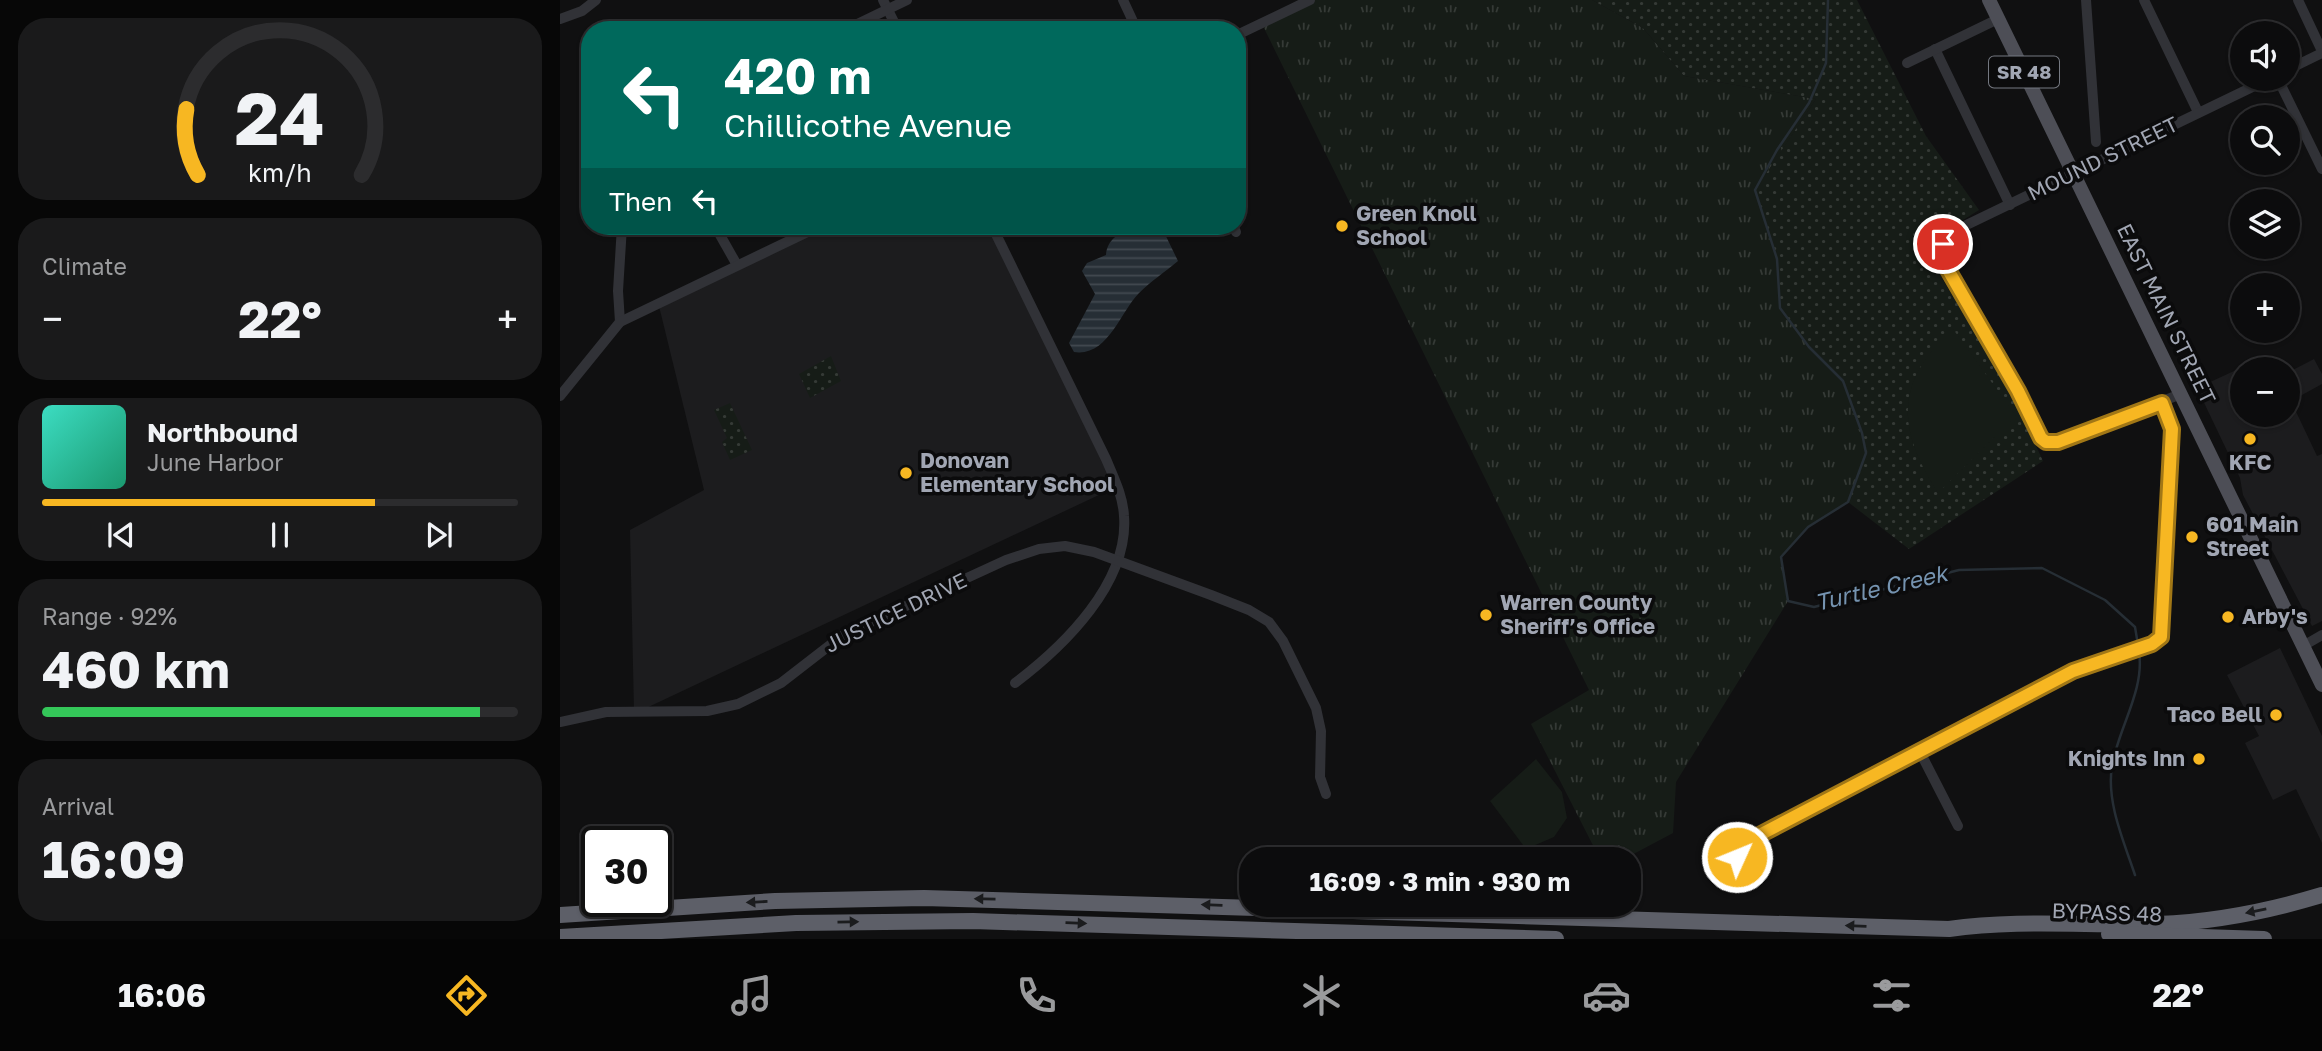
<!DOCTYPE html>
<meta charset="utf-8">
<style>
body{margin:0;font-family:"Golos Text",sans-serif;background:#1a1a1b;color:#f1f3f6;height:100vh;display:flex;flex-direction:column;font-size:26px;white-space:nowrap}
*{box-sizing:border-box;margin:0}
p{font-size:23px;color:#9a9b9d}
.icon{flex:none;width:38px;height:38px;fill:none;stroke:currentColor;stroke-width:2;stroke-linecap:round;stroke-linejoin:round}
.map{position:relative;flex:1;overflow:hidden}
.drawer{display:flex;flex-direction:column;gap:18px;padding:18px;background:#070707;width:560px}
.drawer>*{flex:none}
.guide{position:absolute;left:21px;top:21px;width:665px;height:214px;border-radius:28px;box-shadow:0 2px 5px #0004,0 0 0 2px #2c2c2e;background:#00695c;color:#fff;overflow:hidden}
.fabs{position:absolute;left:1670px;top:21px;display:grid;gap:14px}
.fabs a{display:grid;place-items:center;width:70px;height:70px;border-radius:50%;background:#0c0c0d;box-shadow:0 2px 5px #0004,0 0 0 2px #2c2c2e;font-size:35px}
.speed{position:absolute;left:21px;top:826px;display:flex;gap:14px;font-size:35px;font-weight:700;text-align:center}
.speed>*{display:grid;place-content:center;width:91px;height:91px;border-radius:50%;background:#0c0c0d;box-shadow:0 2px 5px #0004,0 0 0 2px #2c2c2e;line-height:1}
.speed .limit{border:4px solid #111;border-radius:10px;background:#fff;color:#111}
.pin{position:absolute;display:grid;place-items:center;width:60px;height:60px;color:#fff;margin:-30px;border:4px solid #fff;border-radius:50%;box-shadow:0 2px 7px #0007}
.me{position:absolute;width:77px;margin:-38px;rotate:46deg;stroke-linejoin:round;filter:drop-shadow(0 0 5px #0008)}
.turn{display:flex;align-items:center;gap:24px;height:147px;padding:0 28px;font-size:32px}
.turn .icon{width:91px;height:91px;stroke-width:2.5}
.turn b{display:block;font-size:49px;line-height:60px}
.then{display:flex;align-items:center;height:66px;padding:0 28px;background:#0003;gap:14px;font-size:26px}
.big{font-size:52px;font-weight:700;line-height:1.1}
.drawer .card{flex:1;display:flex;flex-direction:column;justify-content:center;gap:10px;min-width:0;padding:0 24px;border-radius:28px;background:#1a1a1b}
.drawer .dial{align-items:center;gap:0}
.dial svg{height:182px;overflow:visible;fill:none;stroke:#2c2c2e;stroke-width:7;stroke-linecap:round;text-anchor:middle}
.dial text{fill:#f1f3f6;stroke:none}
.song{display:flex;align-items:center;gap:21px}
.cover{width:84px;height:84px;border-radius:10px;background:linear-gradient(135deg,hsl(170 70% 55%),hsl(160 70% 35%))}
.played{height:7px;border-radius:4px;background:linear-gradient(90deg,#f7b722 70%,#2c2c2e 70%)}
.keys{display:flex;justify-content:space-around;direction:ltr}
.heat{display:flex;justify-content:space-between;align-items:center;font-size:38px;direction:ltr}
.charge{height:10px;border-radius:5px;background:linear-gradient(90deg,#34c759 92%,#2c2c2e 0)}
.trip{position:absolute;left:679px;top:847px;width:402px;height:70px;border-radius:28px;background:#0c0c0d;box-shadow:0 2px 5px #0004,0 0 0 2px #2c2c2e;font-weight:700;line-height:70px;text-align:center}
.dock{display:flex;height:112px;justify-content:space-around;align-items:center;background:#050505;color:#9a9b9d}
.dock .icon{width:49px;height:49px}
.dock .active{color:#f7b722}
.dock b{font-size:32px;color:#f1f3f6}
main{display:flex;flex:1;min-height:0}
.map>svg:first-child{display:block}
.built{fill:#1c1c1e}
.grass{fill:url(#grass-tufts)}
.park{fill:url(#park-dots)}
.pitch{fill:#161c17}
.water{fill:url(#water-rules)}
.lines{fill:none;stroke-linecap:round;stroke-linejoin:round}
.stream{stroke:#262e35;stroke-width:2.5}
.minor{stroke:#313237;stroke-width:10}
.major{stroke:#4d4e56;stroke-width:14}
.highway{stroke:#5d5f68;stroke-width:16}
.oneway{fill:#1b1c1e}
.route-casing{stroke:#a17716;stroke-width:18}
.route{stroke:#f7b722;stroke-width:12}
.poi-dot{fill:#f7b722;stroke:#0b0b0c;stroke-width:2.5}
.labels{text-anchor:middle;stroke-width:7;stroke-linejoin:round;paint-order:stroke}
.shield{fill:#0b0b0c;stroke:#747881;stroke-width:2}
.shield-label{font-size:19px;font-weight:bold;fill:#a1a6b3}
.street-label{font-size:21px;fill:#a1a6b3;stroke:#0b0b0c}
.poi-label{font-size:21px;font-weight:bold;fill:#a1a6b3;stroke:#0b0b0c;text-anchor:start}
.water-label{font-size:23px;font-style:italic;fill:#7593b0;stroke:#0b0b0c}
</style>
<main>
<section class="drawer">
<div class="card dial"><svg viewBox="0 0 100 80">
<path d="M14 69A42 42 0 1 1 86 69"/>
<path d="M14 69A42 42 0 0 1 9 40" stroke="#f7b722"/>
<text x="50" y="56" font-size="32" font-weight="700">24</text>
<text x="50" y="72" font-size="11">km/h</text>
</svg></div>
<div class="card"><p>Climate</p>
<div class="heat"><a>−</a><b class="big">22°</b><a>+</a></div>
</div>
<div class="card">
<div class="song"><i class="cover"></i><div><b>Northbound</b><p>June Harbor</p></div></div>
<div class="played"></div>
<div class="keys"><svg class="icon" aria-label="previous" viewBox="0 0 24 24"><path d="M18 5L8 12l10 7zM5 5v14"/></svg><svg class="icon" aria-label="pause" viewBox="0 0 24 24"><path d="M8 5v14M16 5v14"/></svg><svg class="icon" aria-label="next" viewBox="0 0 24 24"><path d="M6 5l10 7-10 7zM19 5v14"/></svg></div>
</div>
<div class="card"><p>Range · 92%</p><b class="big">460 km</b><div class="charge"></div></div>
<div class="card"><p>Arrival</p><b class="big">16:09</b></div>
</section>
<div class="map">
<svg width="1762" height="939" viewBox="0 0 1762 939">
<defs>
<pattern id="grass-tufts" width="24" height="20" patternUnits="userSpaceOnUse" patternTransform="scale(1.75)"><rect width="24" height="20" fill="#161c17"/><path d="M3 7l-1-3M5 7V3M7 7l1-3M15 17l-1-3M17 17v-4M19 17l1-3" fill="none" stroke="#353a36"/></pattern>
<pattern id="park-dots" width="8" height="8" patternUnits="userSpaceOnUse" patternTransform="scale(1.75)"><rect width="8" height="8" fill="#161c17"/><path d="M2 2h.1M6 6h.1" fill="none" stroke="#353a36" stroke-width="1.8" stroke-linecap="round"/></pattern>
<pattern id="water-rules" width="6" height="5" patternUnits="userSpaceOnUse" patternTransform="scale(1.75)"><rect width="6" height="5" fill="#262e35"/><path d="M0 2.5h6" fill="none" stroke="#424950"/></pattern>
</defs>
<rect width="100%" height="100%" fill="#101011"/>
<!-- built -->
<g class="built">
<path d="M 260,226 L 432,226 L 558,486 L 82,710 L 74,711 L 70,530 L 144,490 L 98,302 Z"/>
<path d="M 1754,359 L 1762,374 L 1762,384 L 1731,401 L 1757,456 L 1762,454 L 1762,621 L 1752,626 L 1683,495 L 1680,478 L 1637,388 L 1685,366 L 1687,369 L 1682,369 L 1682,415 L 1727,415 L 1727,373 Z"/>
<path d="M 1720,648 L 1762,736 L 1762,843 L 1736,789 L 1713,800 L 1685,743 L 1699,736 L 1667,675 Z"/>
</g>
<!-- grass -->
<path class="grass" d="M 750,0 L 1032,0 L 1083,28 L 1124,76 L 1256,99 L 1195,191 L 1217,259 L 1220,308 L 1249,347 L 1283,381 L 1302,433 L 1306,453 L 1288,502 L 1248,527 L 1221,557 L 1228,601 L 1116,782 L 1113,833 L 1064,859 L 1040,859 L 971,724 L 1029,690 L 702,24 Z"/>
<!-- park -->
<g class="park">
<path d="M 1032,0 L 1297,0 L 1366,136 L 1419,210 L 1403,220 L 1384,224 L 1381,277 L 1452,394 L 1483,461 L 1349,549 L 1288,502 L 1306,453 L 1283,381 L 1249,347 L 1220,308 L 1217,259 L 1195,190 L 1256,99 L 1124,76 L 1083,28 Z"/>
<path d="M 271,356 L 281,381 L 250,398 L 239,374 Z"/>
<path d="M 170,403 L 192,450 L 170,460 L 162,442 L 167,438 L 154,410 Z"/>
</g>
<!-- pitch -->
<g class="pitch">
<path d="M 1393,329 L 1456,416 L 1378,493 C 1337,429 1334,382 1393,329 Z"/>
<path d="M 976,759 L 1002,792 L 1007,818 L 994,837 L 966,849 L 930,801 Z"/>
</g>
<!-- water -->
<path class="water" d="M 572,226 L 601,226 L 618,261 C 605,272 591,281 579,293 C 560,312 548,357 514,352 L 509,343 L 535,294 L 522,271 L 527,263 L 546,255 C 547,239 560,233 572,226 Z"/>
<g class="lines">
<!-- stream -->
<g class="stream">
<path d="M 1268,0 L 1266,63 L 1249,103 L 1217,150 L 1195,190 L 1217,259 L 1220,308 L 1249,347 L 1283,381 L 1302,433 L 1306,453 L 1288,502 L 1248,527 L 1221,557 L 1228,601 L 1254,607 L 1399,570 L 1482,568 L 1545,600 L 1575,627 L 1578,645"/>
<path d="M 1575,875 C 1564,842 1546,802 1552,766 C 1558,729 1585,690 1579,652"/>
</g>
<!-- minor -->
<g class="minor">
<path d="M 323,0 L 338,30"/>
<path d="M 563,0 L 577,30"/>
<path d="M 1526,0 L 1536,142"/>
<path d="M 1584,0 L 1638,112"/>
<path d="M 1738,0 L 1762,51"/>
<path d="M 0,19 L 22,11 L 36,0"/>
<path d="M 285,30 L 347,0"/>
<path d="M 677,35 L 750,0"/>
<path d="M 1375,49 L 1450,205"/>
<path d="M 1347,63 L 1438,19"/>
<path d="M 1727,70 L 1762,53"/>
<path d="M 1718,79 L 1762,169"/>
<path d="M 155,226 L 177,265"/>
<path d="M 432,226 L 546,459 C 554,478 563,496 564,516 C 569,583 504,646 455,683"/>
<path d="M 673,226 L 676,232"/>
<path d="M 60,322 L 58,291 L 62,226"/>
<path d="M 1621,394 L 1498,441 L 1486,441 L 1477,433 L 1458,391 L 1387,268 L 1383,244 L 1394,231 L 1709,79"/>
<path d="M 0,396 L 60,322 L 260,226"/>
<path d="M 1743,646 L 1762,635"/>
<path d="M 0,722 L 46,712 L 147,711 L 178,704 L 221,683 L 283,635 L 446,560 L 479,549 L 505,546 L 534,552 L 651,595 L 689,610 L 709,622 L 723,641 L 756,708 L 761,731 L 760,777 L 766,794"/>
<path d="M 1359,750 L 1398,826"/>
<path d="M 1177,857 L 1188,841 L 1513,671 L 1600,641 L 1612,429 L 1602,403"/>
</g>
<!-- major -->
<path class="major" d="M 1429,0 L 1762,685"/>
<!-- highway -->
<g class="highway">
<path d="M 0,915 L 215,901 L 364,898 L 1389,929 C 1458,919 1528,926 1598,924 C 1653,922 1709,911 1762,895"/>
<path d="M 1549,934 L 1704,939"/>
<path d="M 0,937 L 236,923 L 413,921 L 996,939"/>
</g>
</g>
<!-- one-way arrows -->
<defs><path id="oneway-solid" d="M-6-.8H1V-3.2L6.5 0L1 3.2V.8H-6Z" transform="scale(1.75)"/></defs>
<g class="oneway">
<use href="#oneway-solid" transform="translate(425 899) rotate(-179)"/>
<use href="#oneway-solid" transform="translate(197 902) rotate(177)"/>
<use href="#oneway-solid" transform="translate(652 905) rotate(-178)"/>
<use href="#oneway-solid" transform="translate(1696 911) rotate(169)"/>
<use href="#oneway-solid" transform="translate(288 922) rotate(-1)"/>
<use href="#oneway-solid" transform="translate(516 923) rotate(2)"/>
<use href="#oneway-solid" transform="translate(1296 926) rotate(-178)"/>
</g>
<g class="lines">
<defs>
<path id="route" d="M 1177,857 L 1188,841 L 1513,671 L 1592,644 L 1601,637 L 1612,429 L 1602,403 L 1498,442 L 1486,442 L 1481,438 L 1458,391 L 1387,268 L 1383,244"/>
</defs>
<!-- route casing -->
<use href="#route" class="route-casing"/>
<!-- route -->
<use href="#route" class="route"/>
</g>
<!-- markers -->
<g class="poi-dot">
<circle cx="782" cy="226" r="7"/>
<circle cx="1690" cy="439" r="7"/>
<circle cx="346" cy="473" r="7"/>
<circle cx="1632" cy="537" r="7"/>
<circle cx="926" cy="615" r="7"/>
<circle cx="1668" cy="617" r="7"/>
<circle cx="1716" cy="715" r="7"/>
<circle cx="1639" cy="759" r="7"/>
</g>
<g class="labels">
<!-- shield labels -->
<rect class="shield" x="1429" y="56.5" width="70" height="31" rx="5"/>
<g class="shield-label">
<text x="1464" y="79">SR 48</text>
</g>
<!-- street labels -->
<g class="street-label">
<text transform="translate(1543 159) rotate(-26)" y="7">MOUND STREET</text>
<text transform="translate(1606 314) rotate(64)" y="7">EAST MAIN STREET</text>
<text transform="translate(336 613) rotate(-26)" y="7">JUSTICE DRIVE</text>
<text transform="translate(1547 913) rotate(2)" y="7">BYPASS 48</text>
</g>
<!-- poi labels -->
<g class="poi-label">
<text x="796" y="221">Green Knoll<tspan x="796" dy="24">School</tspan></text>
<text x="360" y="468">Donovan<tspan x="360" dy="24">Elementary School</tspan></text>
<text x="1690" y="470" text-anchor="middle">KFC</text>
<text x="1646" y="532">601 Main<tspan x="1646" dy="24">Street</tspan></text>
<text x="940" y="610">Warren County<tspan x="940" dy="24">Sheriff’s Office</tspan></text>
<text x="1682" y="624">Arby's</text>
<text x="1702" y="722" text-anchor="end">Taco Bell</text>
<text x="1625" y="766" text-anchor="end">Knights Inn</text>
</g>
<!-- water labels -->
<g class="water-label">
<text transform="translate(1321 588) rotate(-13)" y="8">Turtle Creek</text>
</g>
</g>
</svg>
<div class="fabs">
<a><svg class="icon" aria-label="sound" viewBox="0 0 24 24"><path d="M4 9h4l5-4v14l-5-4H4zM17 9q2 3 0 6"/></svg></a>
<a><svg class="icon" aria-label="search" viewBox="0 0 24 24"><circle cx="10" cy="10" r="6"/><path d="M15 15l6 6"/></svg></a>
<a><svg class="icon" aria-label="layers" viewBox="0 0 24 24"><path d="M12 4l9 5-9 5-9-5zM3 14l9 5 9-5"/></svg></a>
<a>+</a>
<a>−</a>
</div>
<div class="speed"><div class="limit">30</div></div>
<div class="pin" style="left:1383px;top:244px;background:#d93025"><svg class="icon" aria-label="arrive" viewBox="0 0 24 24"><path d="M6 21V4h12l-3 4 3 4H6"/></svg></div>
<svg class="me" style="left:1177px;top:857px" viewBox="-20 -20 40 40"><circle r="17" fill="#f7b722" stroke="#fff" stroke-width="3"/><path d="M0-11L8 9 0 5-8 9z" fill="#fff"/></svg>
<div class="trip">16:09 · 3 min · 930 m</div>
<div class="guide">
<div class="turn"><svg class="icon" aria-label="left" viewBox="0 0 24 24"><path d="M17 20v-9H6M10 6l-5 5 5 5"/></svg><div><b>420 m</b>Chillicothe Avenue</div></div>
<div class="then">Then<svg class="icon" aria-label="left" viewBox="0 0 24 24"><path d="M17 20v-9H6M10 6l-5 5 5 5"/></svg></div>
</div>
</div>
</main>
<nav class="dock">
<b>16:06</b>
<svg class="icon active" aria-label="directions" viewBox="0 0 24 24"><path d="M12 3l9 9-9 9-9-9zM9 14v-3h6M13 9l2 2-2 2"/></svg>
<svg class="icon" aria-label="music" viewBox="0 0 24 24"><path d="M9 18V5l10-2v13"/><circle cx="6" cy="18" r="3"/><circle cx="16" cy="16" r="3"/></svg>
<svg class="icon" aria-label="phone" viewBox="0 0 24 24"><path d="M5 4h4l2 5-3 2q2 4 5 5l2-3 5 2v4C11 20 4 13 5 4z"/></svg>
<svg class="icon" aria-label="climate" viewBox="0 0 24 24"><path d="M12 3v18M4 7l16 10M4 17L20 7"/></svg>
<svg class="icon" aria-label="car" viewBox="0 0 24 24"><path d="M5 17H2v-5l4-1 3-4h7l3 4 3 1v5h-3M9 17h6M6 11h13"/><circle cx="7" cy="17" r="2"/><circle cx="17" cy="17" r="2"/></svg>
<svg class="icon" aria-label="filters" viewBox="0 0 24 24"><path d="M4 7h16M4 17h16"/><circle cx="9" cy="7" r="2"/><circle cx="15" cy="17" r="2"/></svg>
<b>22°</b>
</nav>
